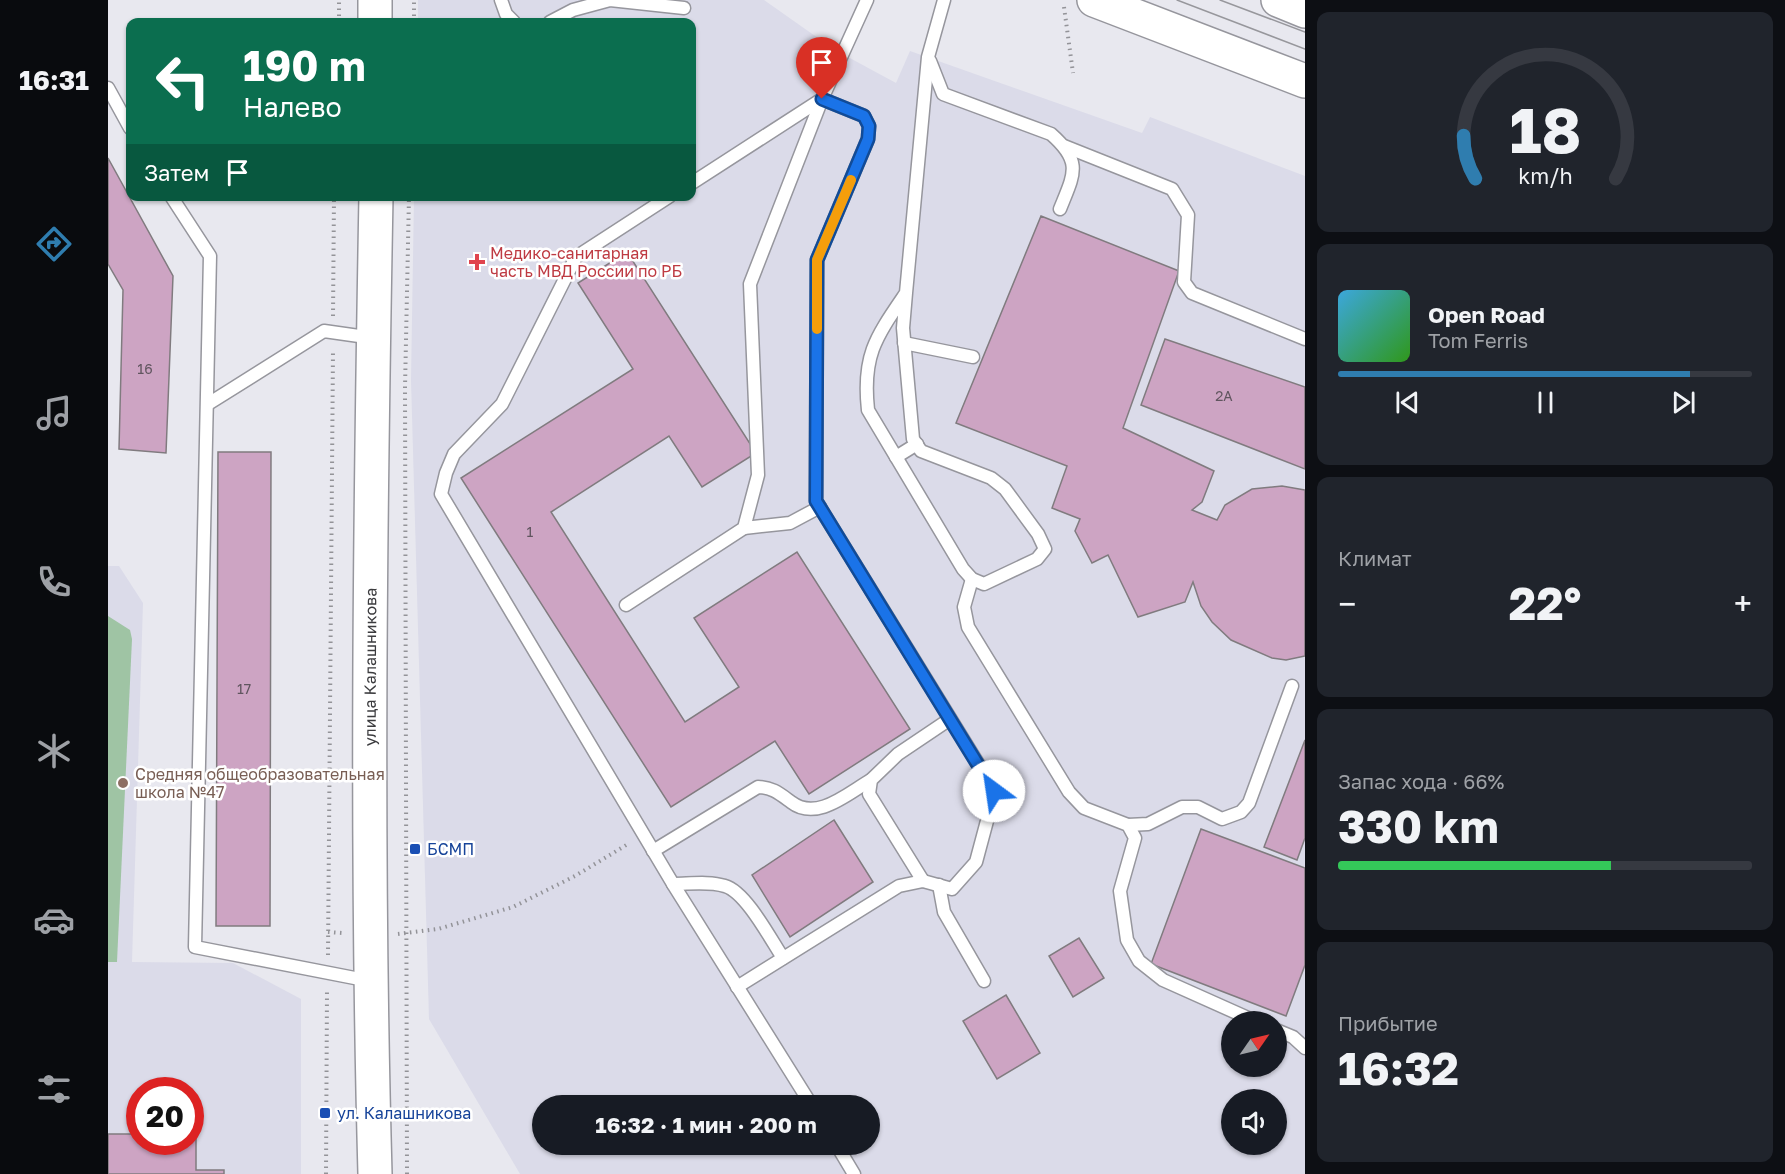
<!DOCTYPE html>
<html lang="ru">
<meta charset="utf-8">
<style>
body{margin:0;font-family:"Golos Text",sans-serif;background:#20242c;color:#f1f3f6;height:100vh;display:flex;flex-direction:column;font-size:22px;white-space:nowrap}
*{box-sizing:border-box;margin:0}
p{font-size:20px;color:#9ea1a6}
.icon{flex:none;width:33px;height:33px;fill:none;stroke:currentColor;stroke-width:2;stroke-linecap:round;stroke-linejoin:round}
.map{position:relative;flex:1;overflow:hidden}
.sheet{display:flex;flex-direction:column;gap:12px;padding:12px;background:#0d0f14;width:480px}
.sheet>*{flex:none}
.guide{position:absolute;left:18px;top:18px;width:570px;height:183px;border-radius:12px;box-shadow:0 2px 4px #0004;background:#0b6e4f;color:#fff;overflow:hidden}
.needle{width:39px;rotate:56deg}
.buttons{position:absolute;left:1113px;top:1011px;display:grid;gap:12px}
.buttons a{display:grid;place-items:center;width:66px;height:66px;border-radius:50%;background:#171b24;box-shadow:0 2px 4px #0004;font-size:30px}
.speed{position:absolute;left:18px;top:1077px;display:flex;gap:12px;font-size:30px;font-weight:700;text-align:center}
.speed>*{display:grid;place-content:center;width:78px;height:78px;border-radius:50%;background:#171b24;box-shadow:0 2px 4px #0004;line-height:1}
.speed .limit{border:9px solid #d22;background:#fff;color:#111}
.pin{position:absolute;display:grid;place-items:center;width:51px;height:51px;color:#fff;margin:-62px -26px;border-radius:50% 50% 50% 0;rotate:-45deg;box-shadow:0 0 6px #0007}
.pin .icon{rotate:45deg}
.me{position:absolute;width:66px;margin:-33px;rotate:329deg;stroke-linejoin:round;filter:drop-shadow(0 0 4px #0008)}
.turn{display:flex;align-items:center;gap:21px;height:126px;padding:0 18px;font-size:27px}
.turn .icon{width:78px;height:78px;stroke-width:2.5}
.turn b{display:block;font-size:42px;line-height:51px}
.then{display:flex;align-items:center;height:57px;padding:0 18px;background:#0003;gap:12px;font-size:22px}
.big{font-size:45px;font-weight:700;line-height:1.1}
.sheet .card{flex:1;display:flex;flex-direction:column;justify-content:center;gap:9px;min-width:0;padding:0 21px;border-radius:12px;background:#20242c}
.sheet .dial{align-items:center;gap:0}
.dial svg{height:156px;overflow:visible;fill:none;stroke:#363941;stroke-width:7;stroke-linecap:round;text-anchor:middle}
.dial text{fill:#f1f3f6;stroke:none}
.song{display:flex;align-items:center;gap:18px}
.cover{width:72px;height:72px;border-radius:9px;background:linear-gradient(135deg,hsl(200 70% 55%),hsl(110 70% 35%))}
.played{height:6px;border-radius:3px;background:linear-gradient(90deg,#2f7daf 85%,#363941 85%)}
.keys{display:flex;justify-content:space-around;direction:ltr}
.heat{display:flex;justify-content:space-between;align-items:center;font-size:33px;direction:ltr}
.charge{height:9px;border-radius:4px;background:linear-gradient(90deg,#34c759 66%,#363941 0)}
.trip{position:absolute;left:424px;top:1095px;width:348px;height:60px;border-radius:30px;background:#171b24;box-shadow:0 2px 4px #0004;font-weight:700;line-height:60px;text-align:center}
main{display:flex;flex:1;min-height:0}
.tab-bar{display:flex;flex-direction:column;width:108px;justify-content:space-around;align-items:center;background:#090b0e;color:#9ea1a6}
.tab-bar .icon{width:42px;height:42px}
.tab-bar .current{color:#2f7daf}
.tab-bar b{font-size:27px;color:#f1f3f6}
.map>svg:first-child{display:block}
.built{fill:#dbdbe9;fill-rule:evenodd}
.green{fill:#9fc4a4}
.building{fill:#cda4c3;stroke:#807b7f;stroke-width:1.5}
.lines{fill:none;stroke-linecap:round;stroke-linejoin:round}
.lane-casing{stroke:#96969d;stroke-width:15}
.secondary-casing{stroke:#96969d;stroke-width:36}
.primary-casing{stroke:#96969d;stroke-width:36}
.path{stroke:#939398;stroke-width:4;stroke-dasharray:1.5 4.5;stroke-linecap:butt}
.lane{stroke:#fff;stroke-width:12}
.secondary{stroke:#fff;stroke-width:33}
.primary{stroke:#fff;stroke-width:33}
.tram{stroke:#97979c;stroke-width:1.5}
.route-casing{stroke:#114b97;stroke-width:15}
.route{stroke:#1a73e8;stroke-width:10}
.slow{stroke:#f59e0b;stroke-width:10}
.health-dot{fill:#e0444e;stroke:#fff;stroke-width:2}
.education-dot{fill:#8d6e63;stroke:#fff;stroke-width:2}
.transit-dot{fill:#1a4fb4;stroke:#fff;stroke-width:2}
.labels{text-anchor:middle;stroke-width:5;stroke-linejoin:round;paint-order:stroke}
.number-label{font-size:14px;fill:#60555f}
.health-label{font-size:16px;fill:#be3a42;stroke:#fff;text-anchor:start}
.street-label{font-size:16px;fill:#3b3b3e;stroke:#fff}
.education-label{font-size:16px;fill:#785e54;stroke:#fff;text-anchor:start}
.transit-label{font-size:16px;fill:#164399;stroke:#fff;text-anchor:start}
</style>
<main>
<nav class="tab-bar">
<b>16:31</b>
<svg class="icon current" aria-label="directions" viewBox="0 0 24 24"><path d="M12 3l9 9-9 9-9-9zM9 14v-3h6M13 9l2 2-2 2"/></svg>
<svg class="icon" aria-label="music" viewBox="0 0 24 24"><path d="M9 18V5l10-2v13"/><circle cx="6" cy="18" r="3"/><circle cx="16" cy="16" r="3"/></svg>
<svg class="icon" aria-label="phone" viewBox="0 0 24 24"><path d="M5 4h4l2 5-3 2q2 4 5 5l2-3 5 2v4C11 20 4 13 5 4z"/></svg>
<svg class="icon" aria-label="climate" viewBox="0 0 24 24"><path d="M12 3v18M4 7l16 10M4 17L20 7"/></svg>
<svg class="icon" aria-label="car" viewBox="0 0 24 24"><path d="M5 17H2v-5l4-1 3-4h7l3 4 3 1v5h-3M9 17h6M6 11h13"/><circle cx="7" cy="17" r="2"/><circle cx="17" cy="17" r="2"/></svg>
<svg class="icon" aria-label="filters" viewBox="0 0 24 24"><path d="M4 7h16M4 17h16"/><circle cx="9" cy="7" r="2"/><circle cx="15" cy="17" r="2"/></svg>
</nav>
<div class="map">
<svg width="1197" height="1174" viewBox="0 0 1197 1174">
<rect width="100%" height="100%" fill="#e8e8ef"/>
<!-- built -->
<g class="built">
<path d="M 310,0 L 656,0 L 727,50 L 788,83 L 802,51 L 1034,133 L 1042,117 L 1197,176 L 1197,1174 L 412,1174 L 321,1019 L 303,380 L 306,197 L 584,196 L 584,22 L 310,22 ZM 1124,1022 L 1168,1022 L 1168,1066 L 1124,1066 ZM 1124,1100 L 1168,1100 L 1168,1144 L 1124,1144 ZM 435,1106 L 762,1106 L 762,1144 L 435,1144 Z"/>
<path d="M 0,566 L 11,566 L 35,603 L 24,962 L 125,963 L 193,999 L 193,1174 L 0,1174 ZM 32,1090 L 82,1090 L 82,1142 L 32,1142 Z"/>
</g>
<!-- green -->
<path class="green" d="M 0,616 L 22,630 L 24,639 L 9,962 L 0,962 Z"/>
<!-- building -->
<g class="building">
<path d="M 0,158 L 65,276 L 58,453 L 11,449 L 15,290 L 0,264 Z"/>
<path d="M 933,216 L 1071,271 L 1015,428 L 1106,471 L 1094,502 L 1084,510 L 1109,520 L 1117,505 L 1144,489 L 1174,486 L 1197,490 L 1197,656 L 1178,660 L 1164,658 L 1123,640 L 1104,622 L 1093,606 L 1085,582 L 1077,602 L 1030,617 L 1000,555 L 984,563 L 967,531 L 972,519 L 944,508 L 959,466 L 848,423 Z"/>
<path d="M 519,252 L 648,453 L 594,487 L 561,436 L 443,512 L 577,722 L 631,687 L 586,618 L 689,552 L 802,729 L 701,794 L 667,741 L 563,807 L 353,478 L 525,369 L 470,283 Z"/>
<path d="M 1057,339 L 1197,387 L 1197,469 L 1033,405 Z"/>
<path d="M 110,452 L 163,452 L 162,926 L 108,926 Z"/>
<path d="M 1197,740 L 1197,838 L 1189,860 L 1156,847 Z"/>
<path d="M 726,820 L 765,882 L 682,937 L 644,875 Z"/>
<path d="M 1093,829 L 1197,868 L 1197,965 L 1178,1016 L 1043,964 Z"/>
<path d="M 971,938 L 996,978 L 965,997 L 941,956 Z"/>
<path d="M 898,995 L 932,1053 L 889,1079 L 855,1021 Z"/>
<path d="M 0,1134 L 32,1134 L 32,1142 L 82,1142 L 82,1134 L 88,1134 L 88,1170 L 116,1170 L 116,1174 L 0,1174 Z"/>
</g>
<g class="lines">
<defs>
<g id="lane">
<path d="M 393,0 L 398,14 L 406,22"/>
<path d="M 442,22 L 465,10 L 502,0 L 576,8"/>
<path d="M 822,61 L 835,94 L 943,134 C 975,162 966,174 952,209"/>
<path d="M 0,88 L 22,128"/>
<path d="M 956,146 L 1064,189 L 1080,215 L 1076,282 L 1084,293 L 1197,339"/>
<path d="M 584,183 L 714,99 L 759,0"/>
<path d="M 63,196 L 102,256 L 87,947 L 262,981"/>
<path d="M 562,196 L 468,257 L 394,404 L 346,454 L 338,473 L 333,494 L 565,884 L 704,1106"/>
<path d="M 798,293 C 768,337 754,355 760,410 L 855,569 L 864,579 L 876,584 L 929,559 L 937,549 L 930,534 L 897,489 L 883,478 L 813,451 L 805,439 L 795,328 L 798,293 L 820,57 L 836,0"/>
<path d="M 796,343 L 865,357"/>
<path d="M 100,404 L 216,331 L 265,338"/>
<path d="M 788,457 L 809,444"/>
<path d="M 636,528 L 682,523 L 712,507"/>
<path d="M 864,579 L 856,607 L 860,627 L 961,792 L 976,808 L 1020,825 L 1027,838 L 1012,891 L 1019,940 L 1031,961 L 1055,980 L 1149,1022"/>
<path d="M 518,605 L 636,528 L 650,475 L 642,284 L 714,99 L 756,116 L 761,126 L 760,139 L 709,260 L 708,501 L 887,791 L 868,862 L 844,889 L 815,881 L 791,886 L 629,987"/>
<path d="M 1020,825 L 1040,824 L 1074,807 L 1090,807 L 1114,819 L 1133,812 L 1141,803 L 1184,686"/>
<path d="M 545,851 L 650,787 C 664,787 672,794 683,802 C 709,822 740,793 763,780"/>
<path d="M 815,881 L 761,794 L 763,780 L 790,754 L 842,719"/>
<path d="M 565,884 C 581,884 601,881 617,886 C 638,892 663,940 675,958"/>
<path d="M 831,885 L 836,912 L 876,981"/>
<path d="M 1168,1030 L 1185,1037 L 1197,1048"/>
<path d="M 728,1144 L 746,1174"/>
</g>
<g id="secondary">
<path d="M 267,0 L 267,22"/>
<path id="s1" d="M 267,1174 C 258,848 262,522 268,196"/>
</g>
<g id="primary">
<path d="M 986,0 L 1197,81"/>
<path d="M 1170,0 L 1197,11"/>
</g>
</defs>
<!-- lane casing -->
<use href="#lane" class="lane-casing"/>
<!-- secondary casing -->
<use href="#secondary" class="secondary-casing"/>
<!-- primary casing -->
<use href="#primary" class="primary-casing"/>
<!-- path -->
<g class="path">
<path d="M 956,7 L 965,73"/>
<path d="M 231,22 L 231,0"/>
<path d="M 306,22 L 306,0"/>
<path d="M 225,316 L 226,196"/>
<path d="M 220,932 L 234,933"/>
<path d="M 290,934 L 330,929 L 405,907 L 467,876 L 520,844"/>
<path d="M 220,955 L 225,350"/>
<path d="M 218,1174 L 219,989"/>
<path d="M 299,1174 L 297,388 L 301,196"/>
</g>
<!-- lane -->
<use href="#lane" class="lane"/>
<!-- secondary -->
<use href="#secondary" class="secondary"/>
<!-- primary -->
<use href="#primary" class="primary"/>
<!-- tram -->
<g class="tram">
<path d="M 1069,0 L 1197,49"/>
<path d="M 1112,0 L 1197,32"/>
</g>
</g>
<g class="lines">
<defs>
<path id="route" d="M 714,99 L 756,116 L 761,126 L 760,139 L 709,260 L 708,501 L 886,791"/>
</defs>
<!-- route casing -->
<use href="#route" class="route-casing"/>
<!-- route -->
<use href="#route" class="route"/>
<!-- slow -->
<path class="slow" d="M 709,329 L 709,260 L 743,180"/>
</g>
<!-- markers -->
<path class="health-dot" d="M366 253h6v6h6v6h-6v6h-6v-6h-6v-6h6z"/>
<circle class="education-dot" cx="15" cy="783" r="6"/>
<g class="transit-dot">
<rect x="301" y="843" width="12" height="12" rx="3"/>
<rect x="211" y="1107" width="12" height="12" rx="3"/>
</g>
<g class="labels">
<!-- number labels -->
<g class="number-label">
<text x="37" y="374">16</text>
<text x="1116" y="401">2А</text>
<text x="422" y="537">1</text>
<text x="136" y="694">17</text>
</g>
<!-- health labels -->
<g class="health-label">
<text x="382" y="259">Медико-санитарная<tspan x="382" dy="18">часть МВД России по РБ</tspan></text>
</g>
<!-- street labels -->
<g class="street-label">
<text dy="6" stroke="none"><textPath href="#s1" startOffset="507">улица Калашникова</textPath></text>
</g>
<!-- education labels -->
<g class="education-label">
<text x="27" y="780">Средняя общеобразовательная<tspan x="27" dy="18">школа №47</tspan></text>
</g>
<!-- transit labels -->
<g class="transit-label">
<text x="319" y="855">БСМП</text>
<text x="229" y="1119">ул. Калашникова</text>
</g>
</g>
</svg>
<div class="buttons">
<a><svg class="needle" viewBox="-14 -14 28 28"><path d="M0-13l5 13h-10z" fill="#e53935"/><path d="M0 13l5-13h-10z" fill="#9ea1a6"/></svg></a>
<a><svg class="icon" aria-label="sound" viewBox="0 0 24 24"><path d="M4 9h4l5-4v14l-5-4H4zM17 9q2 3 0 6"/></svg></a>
</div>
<div class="speed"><div class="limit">20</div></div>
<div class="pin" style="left:714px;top:99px;background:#d93025"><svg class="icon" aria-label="arrive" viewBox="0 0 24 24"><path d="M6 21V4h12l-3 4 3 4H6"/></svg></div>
<svg class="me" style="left:886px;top:791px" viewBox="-20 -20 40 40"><circle r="19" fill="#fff"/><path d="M0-13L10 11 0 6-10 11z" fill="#1a73e8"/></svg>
<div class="trip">16:32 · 1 мин · 200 m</div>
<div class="guide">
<div class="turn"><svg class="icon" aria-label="left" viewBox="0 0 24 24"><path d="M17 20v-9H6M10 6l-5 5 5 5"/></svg><div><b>190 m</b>Налево</div></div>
<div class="then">Затем<svg class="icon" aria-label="arrive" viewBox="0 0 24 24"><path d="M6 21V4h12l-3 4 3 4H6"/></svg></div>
</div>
</div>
<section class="sheet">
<div class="card dial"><svg viewBox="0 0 100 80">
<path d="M14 69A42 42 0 1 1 86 69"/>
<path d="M14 69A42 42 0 0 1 8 47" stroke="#2f7daf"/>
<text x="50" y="56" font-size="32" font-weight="700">18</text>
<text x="50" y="72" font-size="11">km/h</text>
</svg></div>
<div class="card">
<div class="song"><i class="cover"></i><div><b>Open Road</b><p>Tom Ferris</p></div></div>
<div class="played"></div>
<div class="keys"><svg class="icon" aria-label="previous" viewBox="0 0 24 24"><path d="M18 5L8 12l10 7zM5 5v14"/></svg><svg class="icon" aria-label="pause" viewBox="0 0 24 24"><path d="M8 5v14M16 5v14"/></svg><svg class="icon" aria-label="next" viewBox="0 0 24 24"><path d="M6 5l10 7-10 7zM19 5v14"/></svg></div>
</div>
<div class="card"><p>Климат</p>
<div class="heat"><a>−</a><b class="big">22°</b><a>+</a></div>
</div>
<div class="card"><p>Запас хода · 66%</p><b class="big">330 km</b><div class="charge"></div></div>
<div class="card"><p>Прибытие</p><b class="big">16:32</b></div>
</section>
</main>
